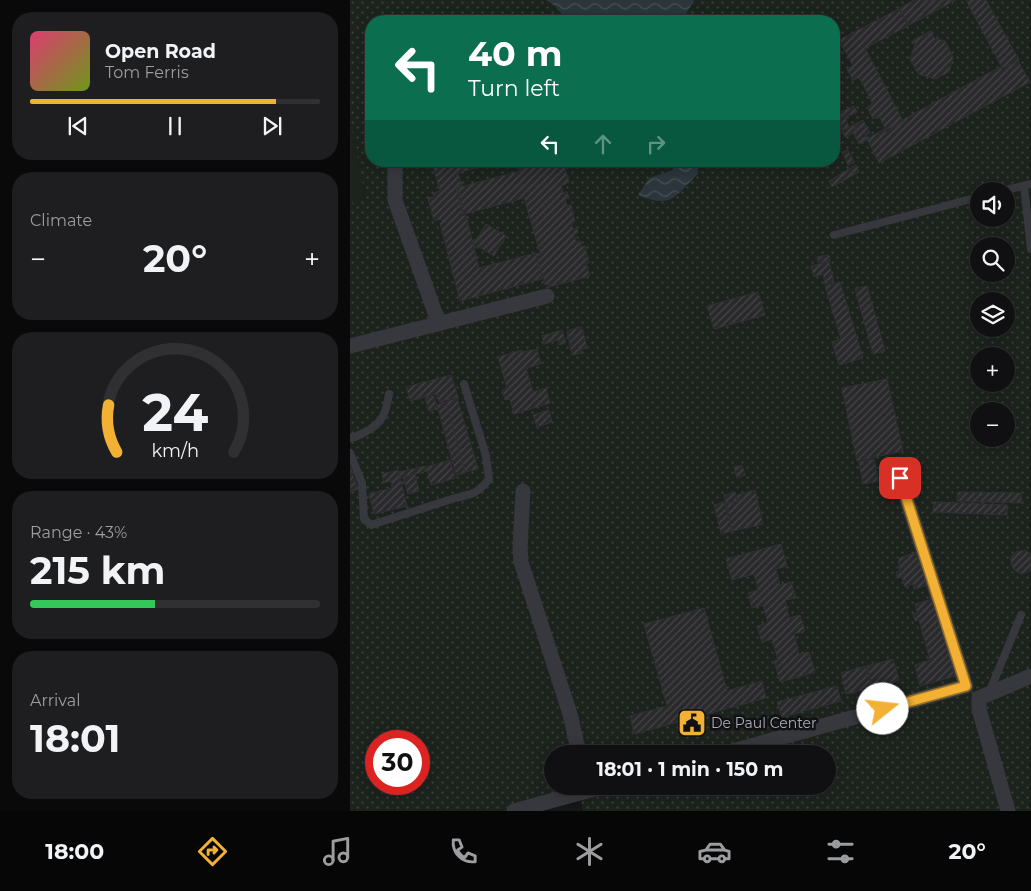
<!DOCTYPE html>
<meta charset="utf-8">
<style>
body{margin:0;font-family:Montserrat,sans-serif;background:#1e1e20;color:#f1f3f6;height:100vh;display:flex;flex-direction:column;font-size:19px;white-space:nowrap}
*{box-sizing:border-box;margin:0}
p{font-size:16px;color:#9c9d9f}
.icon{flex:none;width:28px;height:28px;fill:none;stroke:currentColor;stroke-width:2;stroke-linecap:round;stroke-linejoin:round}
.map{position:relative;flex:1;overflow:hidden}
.drawer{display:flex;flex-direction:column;gap:12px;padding:12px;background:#09090a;width:350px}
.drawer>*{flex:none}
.hud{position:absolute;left:15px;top:15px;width:475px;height:152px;border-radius:20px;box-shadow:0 2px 12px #0003,0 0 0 1px #303032;background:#0b6e4f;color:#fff;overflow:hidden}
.fabs{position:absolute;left:620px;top:182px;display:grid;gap:10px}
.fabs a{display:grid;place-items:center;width:45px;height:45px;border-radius:50%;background:#101012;box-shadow:0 2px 12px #0003,0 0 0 1px #303032;font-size:25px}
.speed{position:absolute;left:15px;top:730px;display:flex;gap:10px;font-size:25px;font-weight:700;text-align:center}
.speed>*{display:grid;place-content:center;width:65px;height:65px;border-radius:50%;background:#101012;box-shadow:0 2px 12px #0003,0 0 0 1px #303032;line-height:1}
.speed .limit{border:8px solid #d22;background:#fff;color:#111}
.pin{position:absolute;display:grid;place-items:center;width:42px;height:42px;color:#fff;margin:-21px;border-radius:10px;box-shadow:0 2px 8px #0006}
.me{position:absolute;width:55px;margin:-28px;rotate:74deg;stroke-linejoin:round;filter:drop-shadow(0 0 4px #0008)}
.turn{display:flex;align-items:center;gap:18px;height:105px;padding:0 20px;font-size:22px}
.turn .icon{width:65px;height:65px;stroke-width:2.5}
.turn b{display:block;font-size:35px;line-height:42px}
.lanes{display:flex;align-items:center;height:48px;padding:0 20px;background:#0003;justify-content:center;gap:25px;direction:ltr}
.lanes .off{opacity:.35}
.big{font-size:38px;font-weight:700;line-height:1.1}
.drawer .card{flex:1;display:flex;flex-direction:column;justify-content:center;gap:8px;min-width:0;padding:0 18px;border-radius:20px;background:#1e1e20}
.drawer .dial{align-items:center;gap:0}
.dial svg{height:130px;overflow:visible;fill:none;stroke:#303032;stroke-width:7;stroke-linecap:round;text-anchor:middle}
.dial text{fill:#f1f3f6;stroke:none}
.song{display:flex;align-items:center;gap:15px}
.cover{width:60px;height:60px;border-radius:8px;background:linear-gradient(135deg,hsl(340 70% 55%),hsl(80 70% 35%))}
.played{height:5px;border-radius:2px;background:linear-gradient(90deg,#f2b134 85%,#303032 85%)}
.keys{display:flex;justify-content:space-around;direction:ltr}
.heat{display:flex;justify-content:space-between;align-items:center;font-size:28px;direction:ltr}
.charge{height:8px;border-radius:4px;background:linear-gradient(90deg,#34c759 43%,#303032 0)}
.trip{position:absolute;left:194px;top:745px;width:292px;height:50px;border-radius:25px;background:#101012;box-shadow:0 2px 12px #0003,0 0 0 1px #303032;font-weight:700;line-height:50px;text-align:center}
.tabs{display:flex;height:80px;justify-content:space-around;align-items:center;background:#060607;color:#9c9d9f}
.tabs .icon{width:35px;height:35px}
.tabs .selected{color:#f2b134}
.tabs b{font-size:22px;color:#f1f3f6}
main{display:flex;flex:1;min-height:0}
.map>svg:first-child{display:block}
.grass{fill:url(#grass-dots);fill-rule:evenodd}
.park{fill:#1c231d}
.water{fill:url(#water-waves)}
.building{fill:url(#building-hatch);stroke:#303034}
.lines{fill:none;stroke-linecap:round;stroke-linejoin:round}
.lane{stroke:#37383d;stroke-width:8}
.street{stroke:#37383d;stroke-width:15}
.route-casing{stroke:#9d7322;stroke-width:12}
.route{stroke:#f2b134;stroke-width:9}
.labels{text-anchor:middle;stroke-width:5;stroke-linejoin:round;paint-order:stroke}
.poi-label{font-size:14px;fill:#a8adb8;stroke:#111113;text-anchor:start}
</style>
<main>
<section class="drawer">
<div class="card">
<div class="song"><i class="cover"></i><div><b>Open Road</b><p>Tom Ferris</p></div></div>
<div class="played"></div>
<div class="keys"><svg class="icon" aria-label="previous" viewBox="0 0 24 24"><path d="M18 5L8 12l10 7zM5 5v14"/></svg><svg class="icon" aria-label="pause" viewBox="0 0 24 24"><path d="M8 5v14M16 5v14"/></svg><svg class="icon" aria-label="next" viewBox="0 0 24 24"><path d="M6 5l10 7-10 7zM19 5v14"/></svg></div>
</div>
<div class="card"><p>Climate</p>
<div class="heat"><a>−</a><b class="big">20°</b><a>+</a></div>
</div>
<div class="card dial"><svg viewBox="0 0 100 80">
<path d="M14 69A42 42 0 1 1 86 69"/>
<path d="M14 69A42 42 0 0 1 9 40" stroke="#f2b134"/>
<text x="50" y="56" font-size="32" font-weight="700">24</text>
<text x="50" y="72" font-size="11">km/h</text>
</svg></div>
<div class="card"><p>Range · 43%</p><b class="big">215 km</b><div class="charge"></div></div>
<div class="card"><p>Arrival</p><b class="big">18:01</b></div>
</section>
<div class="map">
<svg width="681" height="811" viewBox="0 0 681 811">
<defs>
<pattern id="grass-dots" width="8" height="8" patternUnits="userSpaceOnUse" patternTransform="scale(1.25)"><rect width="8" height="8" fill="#1c231d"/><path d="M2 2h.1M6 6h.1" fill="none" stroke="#3a403c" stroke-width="1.8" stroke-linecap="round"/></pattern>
<pattern id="water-waves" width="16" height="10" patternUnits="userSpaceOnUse" patternTransform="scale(1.25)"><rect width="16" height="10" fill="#2c353c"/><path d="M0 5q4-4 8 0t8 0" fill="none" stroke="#485056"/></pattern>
<pattern id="building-hatch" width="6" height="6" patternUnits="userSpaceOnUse" patternTransform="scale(1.25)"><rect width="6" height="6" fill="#29292c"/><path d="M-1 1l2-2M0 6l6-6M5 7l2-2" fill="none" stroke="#454548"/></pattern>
</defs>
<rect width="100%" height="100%" fill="#161618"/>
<!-- grass -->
<path class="grass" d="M 0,0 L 681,0 L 681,811 L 233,811 L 230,793 L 164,811 L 0,811 ZM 21,21 L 484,21 L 484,161 L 21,161 ZM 629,191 L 656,191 L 656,219 L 629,219 ZM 629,246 L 656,246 L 656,274 L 629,274 ZM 629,301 L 656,301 L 656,329 L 629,329 ZM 629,356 L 656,356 L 656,384 L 629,384 ZM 629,411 L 656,411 L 656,439 L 629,439 ZM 26,741 L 69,741 L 69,784 L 26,784 ZM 202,754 L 478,754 L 478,786 L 202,786 Z"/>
<!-- park -->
<path class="park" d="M 0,119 L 16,200 L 0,203 Z"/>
<!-- water -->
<g class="water">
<path d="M 196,0 L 344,0 L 332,21 L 212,21 L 213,16 L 205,6 Z"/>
<path d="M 320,161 L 346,161 L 348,174 C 324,197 322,209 288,195 L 299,178 L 323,170 Z"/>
</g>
<!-- building -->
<g class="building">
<path d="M 564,0 L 606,0 L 559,25 L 550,8 Z"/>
<path d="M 616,0 L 636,0 L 669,60 L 652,68 Z"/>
<path d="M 549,9 L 558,26 L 515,48 L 553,121 L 536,130 L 529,116 L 523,119 L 517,107 L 523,104 L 509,77 L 503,81 L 497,69 L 503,66 L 489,40 Z"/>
<path d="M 581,31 L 584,38 L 595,41 L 603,57 L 599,72 L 585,79 L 568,74 L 560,59 L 565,45 L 563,40 Z"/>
<path d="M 668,61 L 680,82 L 529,163 L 517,139 L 534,129 L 536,132 L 554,121 L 554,119 L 650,67 L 652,70 Z"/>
<path d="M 504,106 L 507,112 L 496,117 L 493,111 Z"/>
<path d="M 493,111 L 499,127 L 492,130 L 485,114 Z"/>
<path d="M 513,120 L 520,133 L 515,136 L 517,140 L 509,144 L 503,132 L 507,130 L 505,124 Z"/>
<path d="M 504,125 L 506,130 L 502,132 L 503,133 L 495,137 L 492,131 Z"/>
<path d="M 498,150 L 504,162 L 498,165 L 492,152 Z"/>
<path d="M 135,161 L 136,165 L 108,173 L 112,186 L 106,187 L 113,216 L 116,215 L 129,268 L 186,253 L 192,279 L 110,301 L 90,223 L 92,222 L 91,219 L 84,221 L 78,198 L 84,197 L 83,193 L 90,191 L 82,162 Z"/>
<path d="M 180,161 L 210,161 L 211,166 L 214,165 L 219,182 L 211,186 L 213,193 L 217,192 L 219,198 L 215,199 L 217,206 L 221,205 L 225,222 L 221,223 L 223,229 L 227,228 L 228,233 L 224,234 L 226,242 L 230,241 L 232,247 L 235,246 L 239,263 L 236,263 L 240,276 L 199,287 L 199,284 L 195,285 L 186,254 L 190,253 L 174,198 L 114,214 L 107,188 L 170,171 L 168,165 Z"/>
<path d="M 506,165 L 509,172 L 482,187 L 479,181 Z"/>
<path d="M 136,224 L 156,236 L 144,256 L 129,247 L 125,248 L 123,240 L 127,239 Z"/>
<path d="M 479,255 L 480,261 L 468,263 L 467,257 Z"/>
<path d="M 479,262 L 484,282 L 475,284 L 473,274 L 464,277 L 461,266 Z"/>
<path d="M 490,282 L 513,358 L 489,365 L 482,342 L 491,339 L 475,286 Z"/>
<path d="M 517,286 L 535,351 L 523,354 L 505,289 Z"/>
<path d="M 408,292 L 415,315 L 364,329 L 357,306 Z"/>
<path d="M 232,327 L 237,348 L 231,349 L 232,353 L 222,355 L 217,331 Z"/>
<path d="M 212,330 L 216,343 L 209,345 L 208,340 L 194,344 L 192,336 Z"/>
<path d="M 187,349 L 191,364 L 176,368 L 183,392 L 196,388 L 200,403 L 164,414 L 160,399 L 155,400 L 152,390 L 157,388 L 148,357 L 172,350 L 172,352 Z"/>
<path d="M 101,375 L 108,397 L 89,402 L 86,394 L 60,401 L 56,387 Z"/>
<path d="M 537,379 L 553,451 L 507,461 L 492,388 Z"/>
<path d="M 84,396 L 88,409 L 79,411 L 75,399 Z"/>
<path d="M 107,398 L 128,469 L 115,472 L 96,402 Z"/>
<path d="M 96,402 L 115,473 L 106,475 L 87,405 Z"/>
<path d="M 199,410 L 202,422 L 187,427 L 183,415 Z"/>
<path d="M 524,459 L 529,481 L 513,484 L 509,462 Z"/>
<path d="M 100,460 L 105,478 L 81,485 L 76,467 Z"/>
<path d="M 392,465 L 395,475 L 387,478 L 384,467 Z"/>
<path d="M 0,466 L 8,489 L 0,492 Z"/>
<path d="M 75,466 L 77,471 L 50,478 L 49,472 Z"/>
<path d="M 48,470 L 57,506 L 24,514 L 19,494 L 42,488 L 41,481 L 34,483 L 32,474 Z"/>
<path d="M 65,474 L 69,491 L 58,494 L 53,478 Z"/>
<path d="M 405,490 L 413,524 L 383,531 L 376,504 L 389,501 L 387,495 Z"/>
<path d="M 385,492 L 387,501 L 376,504 L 374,495 Z"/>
<path d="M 608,492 L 672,493 L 671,503 L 607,501 Z"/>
<path d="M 374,502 L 382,531 L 371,534 L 364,505 Z"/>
<path d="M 584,502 L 657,505 L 657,515 L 583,512 Z"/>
<path d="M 431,544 L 437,566 L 426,569 L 430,585 L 441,582 L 446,598 L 435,600 L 439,618 L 450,615 L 455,631 L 444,634 L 449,654 L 459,652 L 465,672 L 430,682 L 424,661 L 428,660 L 422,639 L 412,642 L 407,626 L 418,623 L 413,605 L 402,608 L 398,593 L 408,590 L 404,574 L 382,580 L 376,559 Z"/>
<path d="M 675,550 L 681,554 L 681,570 L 672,574 L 664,570 L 661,564 L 661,557 L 666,552 Z"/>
<path d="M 571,551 L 581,584 L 564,589 L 563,584 L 555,587 L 552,577 L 547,578 L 546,572 L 550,571 L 548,561 L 549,561 L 549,558 Z"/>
<path d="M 583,599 L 605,676 L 570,686 L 565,665 L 580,660 L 569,620 L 565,621 L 563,614 L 567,613 L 565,604 Z"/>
<path d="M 354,608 L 377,691 L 412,681 L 416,698 L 284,734 L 280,716 L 317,706 L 294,624 Z"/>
<path d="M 543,659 L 549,680 L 523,687 L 517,666 Z"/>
<path d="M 516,666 L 522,688 L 496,694 L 491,673 Z"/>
<path d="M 487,686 L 491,701 L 432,717 L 427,702 Z"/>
</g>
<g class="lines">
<!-- lane -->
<g class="lane">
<path d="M 674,186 L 681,249"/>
<path d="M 652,191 L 681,184"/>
<path d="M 484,235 L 629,197"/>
<path d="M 0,438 C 6,437 10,435 15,432 C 33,423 36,413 39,394"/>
<path d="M 0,453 L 12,483 L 14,519 L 21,525 L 105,498 C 123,494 128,493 139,479 L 136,456 L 114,384"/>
<path d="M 639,693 L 671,615"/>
</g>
<!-- street -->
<g class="street">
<path d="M 45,161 L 45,200 L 89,324"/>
<path d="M 0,346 L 197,296"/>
<path d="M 173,491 L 170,549 L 171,562 L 220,714 L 229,754"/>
<path d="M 372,754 L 616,686 L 550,478"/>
<path d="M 164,811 L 255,786"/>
<path d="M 658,811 L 629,709 L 629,698 L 681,676"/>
</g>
</g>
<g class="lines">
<defs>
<path id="route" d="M 533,709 L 616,686 L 550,478"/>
</defs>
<!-- route casing -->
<use href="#route" class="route-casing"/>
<!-- route -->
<use href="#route" class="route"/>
</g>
<!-- icons -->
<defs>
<symbol id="civic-square" viewBox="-11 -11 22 22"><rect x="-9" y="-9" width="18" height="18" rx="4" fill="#f2b134" stroke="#111113"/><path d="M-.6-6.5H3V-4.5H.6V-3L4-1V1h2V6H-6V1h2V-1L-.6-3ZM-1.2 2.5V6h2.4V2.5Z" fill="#111"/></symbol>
</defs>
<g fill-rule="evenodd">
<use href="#civic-square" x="326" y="707" width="32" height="32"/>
</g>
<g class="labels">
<!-- poi labels -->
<g class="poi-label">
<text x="361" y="728">De Paul Center</text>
</g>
</g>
</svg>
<div class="fabs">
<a><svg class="icon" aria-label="sound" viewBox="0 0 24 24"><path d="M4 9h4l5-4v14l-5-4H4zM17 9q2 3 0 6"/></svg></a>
<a><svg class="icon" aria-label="search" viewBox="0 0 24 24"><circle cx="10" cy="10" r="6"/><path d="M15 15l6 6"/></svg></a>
<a><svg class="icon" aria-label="layers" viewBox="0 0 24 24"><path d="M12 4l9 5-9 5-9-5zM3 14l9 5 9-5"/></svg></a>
<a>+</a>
<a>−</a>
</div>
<div class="speed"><div class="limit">30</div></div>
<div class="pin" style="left:550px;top:478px;background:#d93025"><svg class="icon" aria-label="arrive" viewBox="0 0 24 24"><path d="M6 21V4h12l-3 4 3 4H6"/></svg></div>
<svg class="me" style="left:533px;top:709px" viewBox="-20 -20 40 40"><circle r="19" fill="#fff"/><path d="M0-13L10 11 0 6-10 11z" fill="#f2b134"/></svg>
<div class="trip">18:01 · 1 min · 150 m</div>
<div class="hud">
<div class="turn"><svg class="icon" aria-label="left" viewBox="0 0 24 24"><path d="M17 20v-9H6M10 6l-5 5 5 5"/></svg><div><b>40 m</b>Turn left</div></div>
<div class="lanes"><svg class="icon" aria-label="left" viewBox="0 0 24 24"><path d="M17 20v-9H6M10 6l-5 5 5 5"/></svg><svg class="icon off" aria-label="ahead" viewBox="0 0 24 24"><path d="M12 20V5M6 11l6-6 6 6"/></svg><svg class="icon off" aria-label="right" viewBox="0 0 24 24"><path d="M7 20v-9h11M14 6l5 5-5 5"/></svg></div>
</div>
</div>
</main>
<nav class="tabs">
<b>18:00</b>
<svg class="icon selected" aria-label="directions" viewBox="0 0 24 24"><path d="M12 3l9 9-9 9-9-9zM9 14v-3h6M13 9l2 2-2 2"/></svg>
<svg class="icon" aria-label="music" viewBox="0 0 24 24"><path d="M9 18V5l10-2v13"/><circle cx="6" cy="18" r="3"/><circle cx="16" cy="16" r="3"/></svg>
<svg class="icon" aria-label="phone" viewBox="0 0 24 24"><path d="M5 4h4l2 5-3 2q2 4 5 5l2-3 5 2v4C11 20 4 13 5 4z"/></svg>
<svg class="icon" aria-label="climate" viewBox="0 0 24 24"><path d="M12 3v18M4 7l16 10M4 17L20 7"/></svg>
<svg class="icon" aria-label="car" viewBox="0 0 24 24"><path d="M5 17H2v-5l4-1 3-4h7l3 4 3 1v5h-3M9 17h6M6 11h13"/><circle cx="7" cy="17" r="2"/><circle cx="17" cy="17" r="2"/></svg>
<svg class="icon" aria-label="filters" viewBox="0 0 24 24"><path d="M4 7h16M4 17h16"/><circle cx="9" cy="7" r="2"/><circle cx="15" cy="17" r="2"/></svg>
<b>20°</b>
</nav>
